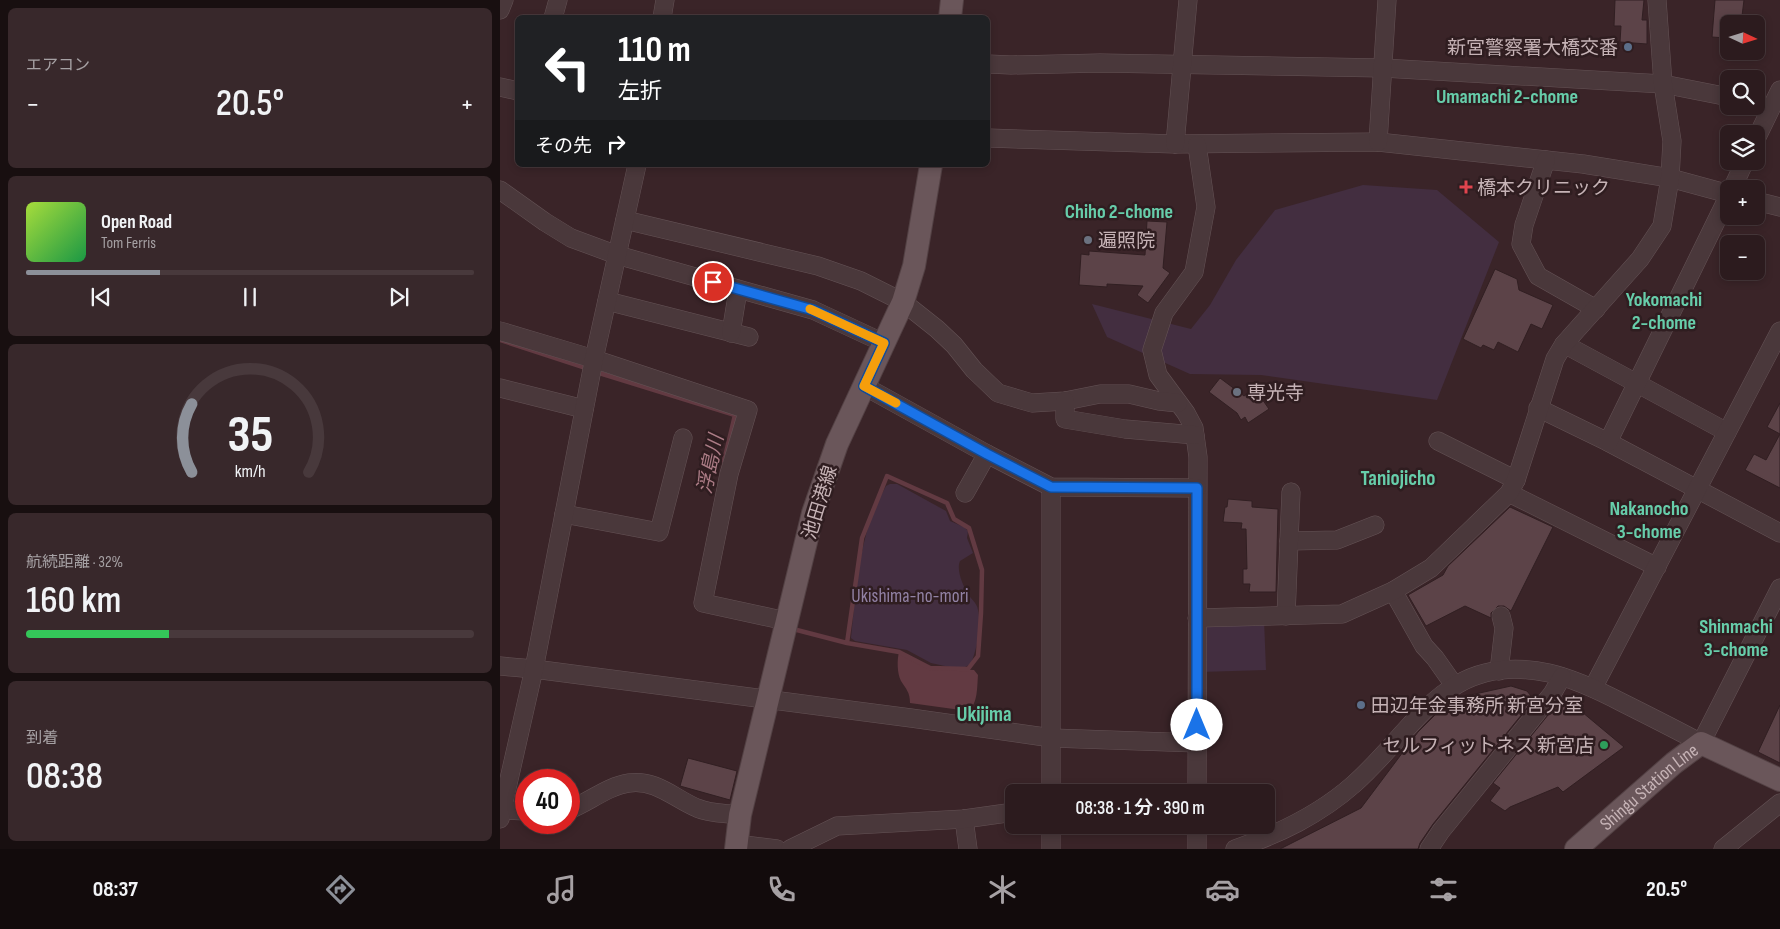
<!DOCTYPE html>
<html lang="ja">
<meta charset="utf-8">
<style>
body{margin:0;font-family:"Sofia Sans Condensed","Noto Sans JP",sans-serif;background:#38282b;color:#f1f3f6;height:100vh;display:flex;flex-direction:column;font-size:19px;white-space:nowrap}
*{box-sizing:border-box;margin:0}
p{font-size:16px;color:#a6a1a4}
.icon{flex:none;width:28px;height:28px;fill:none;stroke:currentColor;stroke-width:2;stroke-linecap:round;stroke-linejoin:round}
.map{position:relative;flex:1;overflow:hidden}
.drawer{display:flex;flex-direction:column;gap:8px;padding:8px;background:#180f10;width:500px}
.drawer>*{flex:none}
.hud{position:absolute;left:15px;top:15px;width:475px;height:152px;border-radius:8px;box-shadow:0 2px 8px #0003,0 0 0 1px #48393c;background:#202124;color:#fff;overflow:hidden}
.needle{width:32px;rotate:94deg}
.buttons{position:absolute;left:1220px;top:15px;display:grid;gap:10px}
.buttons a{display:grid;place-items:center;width:45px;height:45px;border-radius:8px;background:#2c1b1e;box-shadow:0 2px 8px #0003,0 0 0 1px #48393c;font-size:25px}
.speed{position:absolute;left:15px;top:769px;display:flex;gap:10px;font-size:25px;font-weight:700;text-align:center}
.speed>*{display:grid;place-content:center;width:65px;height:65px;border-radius:50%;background:#2c1b1e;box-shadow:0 2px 8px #0003,0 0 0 1px #48393c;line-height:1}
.speed .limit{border:8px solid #d22;background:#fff;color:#111}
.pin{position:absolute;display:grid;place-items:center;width:42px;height:42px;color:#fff;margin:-21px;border:2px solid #fff;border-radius:50%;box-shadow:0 1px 5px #0007}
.me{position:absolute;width:55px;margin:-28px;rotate:0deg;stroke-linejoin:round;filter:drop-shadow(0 0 4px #0008)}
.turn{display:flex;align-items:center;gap:18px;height:105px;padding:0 20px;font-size:22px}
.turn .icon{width:65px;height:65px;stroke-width:2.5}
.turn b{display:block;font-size:35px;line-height:42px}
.then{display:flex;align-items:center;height:48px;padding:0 20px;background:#0003;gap:10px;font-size:19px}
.big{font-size:38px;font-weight:600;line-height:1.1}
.drawer .widget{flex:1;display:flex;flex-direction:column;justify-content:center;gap:8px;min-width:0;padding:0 18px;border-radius:8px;background:#38282b}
.drawer .dial{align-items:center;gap:0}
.dial svg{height:130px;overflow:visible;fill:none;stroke:#48393c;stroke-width:7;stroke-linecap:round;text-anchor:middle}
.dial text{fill:#f1f3f6;stroke:none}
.song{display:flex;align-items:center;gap:15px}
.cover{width:60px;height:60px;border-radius:8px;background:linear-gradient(135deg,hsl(80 70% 55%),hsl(140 70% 35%))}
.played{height:5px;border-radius:2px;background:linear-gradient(90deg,#8c9099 30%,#48393c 30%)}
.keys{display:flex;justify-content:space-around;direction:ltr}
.heat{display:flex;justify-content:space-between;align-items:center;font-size:28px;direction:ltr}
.charge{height:8px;border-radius:4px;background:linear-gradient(90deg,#34c759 32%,#48393c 0)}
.trip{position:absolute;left:505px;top:784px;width:270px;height:50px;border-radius:8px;background:#2c1b1e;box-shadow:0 2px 8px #0003,0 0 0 1px #48393c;font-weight:600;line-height:50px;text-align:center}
.tab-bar{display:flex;height:80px;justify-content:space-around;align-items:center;background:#120b0c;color:#a6a1a4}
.tab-bar .icon{width:35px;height:35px}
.tab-bar .current{color:#8c9099}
.tab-bar b{font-size:22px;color:#f1f3f6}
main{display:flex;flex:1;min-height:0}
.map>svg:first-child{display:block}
.green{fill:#432e40}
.water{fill:#623a42}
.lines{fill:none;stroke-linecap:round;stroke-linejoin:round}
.stream{stroke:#623a42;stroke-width:4.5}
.building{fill:#5c4348;stroke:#311f22}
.minor-casing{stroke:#655356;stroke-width:19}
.major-casing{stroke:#534144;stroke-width:24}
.minor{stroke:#4a383b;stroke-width:18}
.major{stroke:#6a565a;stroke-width:22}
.route-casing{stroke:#114b97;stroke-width:12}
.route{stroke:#1a73e8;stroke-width:9}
.slow{stroke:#f59e0b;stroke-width:9}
.service-dot{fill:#5c6f8a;stroke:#2f1d20;stroke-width:2}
.health-dot{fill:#e0444e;stroke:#2f1d20;stroke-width:2}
.worship-dot{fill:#6b7280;stroke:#2f1d20;stroke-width:2}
.leisure-dot{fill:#2e9e5b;stroke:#2f1d20;stroke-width:2}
.labels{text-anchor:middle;stroke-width:5;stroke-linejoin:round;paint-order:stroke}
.poi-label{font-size:19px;fill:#c6b3b6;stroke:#2f1d20;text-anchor:start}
.street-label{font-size:19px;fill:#c6b3b6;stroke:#2f1d20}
.park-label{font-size:19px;fill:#9282a5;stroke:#2f1d20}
.neighbourhood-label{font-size:20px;font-weight:bold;fill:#67cdaa;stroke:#2f1d20}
.water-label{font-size:20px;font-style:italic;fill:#ac7c86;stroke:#2f1d20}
.quarter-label{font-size:21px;font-weight:bold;fill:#67cdaa;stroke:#2f1d20}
</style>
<main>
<section class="drawer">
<div class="widget"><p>エアコン</p>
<div class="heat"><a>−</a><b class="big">20.5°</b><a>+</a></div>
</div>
<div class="widget">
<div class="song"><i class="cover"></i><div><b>Open Road</b><p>Tom Ferris</p></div></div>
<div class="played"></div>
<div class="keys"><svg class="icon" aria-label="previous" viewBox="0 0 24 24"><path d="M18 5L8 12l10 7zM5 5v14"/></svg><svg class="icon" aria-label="pause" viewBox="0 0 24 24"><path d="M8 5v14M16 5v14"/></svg><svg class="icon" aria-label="next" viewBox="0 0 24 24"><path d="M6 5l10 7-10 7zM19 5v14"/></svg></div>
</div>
<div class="widget dial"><svg viewBox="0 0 100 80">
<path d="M14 69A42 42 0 1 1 86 69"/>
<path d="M14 69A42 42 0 0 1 14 27" stroke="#8c9099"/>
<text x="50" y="56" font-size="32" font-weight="700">35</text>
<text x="50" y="72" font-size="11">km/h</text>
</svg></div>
<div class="widget"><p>航続距離 · 32%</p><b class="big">160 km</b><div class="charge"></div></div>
<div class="widget"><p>到着</p><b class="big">08:38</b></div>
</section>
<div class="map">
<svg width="1280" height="849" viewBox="0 0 1280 849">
<rect width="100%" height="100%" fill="#3a2428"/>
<!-- green -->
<g class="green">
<path d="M 863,185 L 937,190 L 999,242 L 937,400 L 761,375 L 690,374 L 607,337 L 592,304 L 691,329 L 710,305 L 736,260 L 775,210 Z"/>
<path d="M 390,484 L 397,484 L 446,511 L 450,521 L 464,527 L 468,531 L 467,538 L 473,553 L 460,561 C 456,570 463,586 468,594 C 471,599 477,603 478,610 C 482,628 477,647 471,664 L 465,667 L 454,668 L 431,663 L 407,650 L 355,641 L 351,638 C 355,598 358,556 371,518 C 374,507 381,496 386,486 Z"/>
<path d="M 764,620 L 766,670 L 700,672 L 700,621 Z"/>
</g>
<!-- water -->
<path class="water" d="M 399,652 L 430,668 L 474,670 L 478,675 C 477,687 478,704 468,711 L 410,703 C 410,692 406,689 401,681 C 397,673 397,660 399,652 Z"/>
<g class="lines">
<!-- stream -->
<g class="stream">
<path d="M 0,340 L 89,369"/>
<path d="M 96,372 L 235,415 L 224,461"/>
<path d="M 293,629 L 347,643 L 399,652 L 430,668 L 468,669 L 478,656 L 481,613 L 482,570 L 469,528 L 454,519 L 447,503 L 387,476 L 362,538 L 347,643"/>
</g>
</g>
<!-- building -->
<g class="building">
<path d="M 1115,0 L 1144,0 L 1142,20 L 1147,20 L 1147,44 L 1120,42 L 1121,26 L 1114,26 Z"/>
<path d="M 1215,0 L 1244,0 L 1241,24 L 1229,24 L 1229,36 L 1226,36 L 1226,38 L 1212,37 Z"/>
<path d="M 647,221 L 667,222 L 663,268 L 670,273 L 648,303 L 637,295 L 643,286 L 607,284 L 607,287 L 579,285 L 581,254 L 589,255 L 589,251 L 645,255 Z"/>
<path d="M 995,269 L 1017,279 L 1019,290 L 1053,305 L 1042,329 L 1031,324 L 1018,352 L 998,342 L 994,350 L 983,345 L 981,348 L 963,339 Z"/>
<path d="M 720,378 L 744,396 L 755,389 L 769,409 L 748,423 L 745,417 L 741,420 L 737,413 L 709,392 Z"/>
<path d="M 1280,403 L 1280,434 L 1267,427 Z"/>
<path d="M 1280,434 L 1280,488 L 1245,470 L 1254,454 L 1266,460 Z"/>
<path d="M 728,499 L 752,501 L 752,507 L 778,509 L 776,592 L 749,592 L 750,584 L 743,584 L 743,569 L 747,569 L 746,529 L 741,529 L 742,523 L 723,522 L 725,507 L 727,507 Z"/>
<path d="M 1010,507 L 1053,527 L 1011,611 L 1004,606 L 998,606 L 991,613 L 991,618 L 965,606 L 926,626 L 908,595 L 943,575 L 948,566 Z"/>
<path d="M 1011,686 L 1027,691 L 1031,696 L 1031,703 L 933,824 L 920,843 L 918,849 L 780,849 L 861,808 L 918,732 L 942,708 L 966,696 Z"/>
<path d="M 1061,699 L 1068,705 L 1072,699 L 1084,709 L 1082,712 L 1124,747 L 1063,792 L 1058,787 L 1010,807 L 1005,811 L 990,801 L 1000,788 L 993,783 Z"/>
<path d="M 1280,705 L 1280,763 L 1258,752 Z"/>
<path d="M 188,758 L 237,771 L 230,800 L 180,786 Z"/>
</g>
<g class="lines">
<defs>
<g id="minor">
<path d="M 0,10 L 4,0"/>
<path d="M 53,18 L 58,0"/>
<path d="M 162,18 L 165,0"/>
<path d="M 488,64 L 511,65 L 600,63 L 883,68 L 1163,84 L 1229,97"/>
<path d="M 0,87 L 18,91"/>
<path d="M 488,138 L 675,144 L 878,142 L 1083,164 L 1170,178 L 1229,194"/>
<path d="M 1256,139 L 1280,90"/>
<path d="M 878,142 L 887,0"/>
<path d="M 675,144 L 688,0"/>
<path d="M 697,145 L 706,207 L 694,272 L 664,313 L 652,350 L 658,375 L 686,413 L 694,428 L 698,457 L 697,792"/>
<path d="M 1046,160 L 1024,225 L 1021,244 L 1038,276 L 1096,309"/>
<path d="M 1232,189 L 1245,161"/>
<path d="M 0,190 L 45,222 L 71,238 L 117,255 L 313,310 L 384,343"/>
<path d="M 1256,201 L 1280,207"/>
<path d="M 125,220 L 318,266 L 361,281 L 403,302 L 437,329 L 454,345 L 474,370 L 498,393 L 532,403 L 565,401 L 600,394 L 629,394 L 659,401 L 678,403"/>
<path d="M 107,301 L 249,337"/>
<path d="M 0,331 L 94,359 L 248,410 L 229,474 L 203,603 L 286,621"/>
<path d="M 231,333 L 238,290"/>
<path d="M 1064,344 L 1227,432"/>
<path d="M 364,386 L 487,454 L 551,487 L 697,488"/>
<path d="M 0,388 L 84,409"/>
<path d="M 565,401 L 565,419 L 625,429 L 695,435"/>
<path d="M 1038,408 L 1108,442 L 1280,533"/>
<path d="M 938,441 L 1016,480"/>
<path d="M 1108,442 L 1229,195"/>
<path d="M 465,493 L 487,454"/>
<path d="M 1009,493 L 1157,567"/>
<path d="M 64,514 L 159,532 L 183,438"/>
<path d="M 789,541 L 837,540 L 875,525"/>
<path d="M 893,591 L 924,646 L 935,658 L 954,685"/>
<path d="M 786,616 L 791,492"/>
<path d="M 697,618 L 842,614 L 893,591 L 931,568 L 1009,493 L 1016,480 L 1055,359 L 1064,344 L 1140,259 L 1162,226 L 1170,178 L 1172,141 L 1163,84 L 1157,0"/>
<path d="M 0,666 L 34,669 L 411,718 L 552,738 L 697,743"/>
<path d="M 999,671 L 1004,628 L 1001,616"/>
<path d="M 1093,688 L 1280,331"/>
<path d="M 551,792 L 551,487"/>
<path d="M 0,810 L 26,811"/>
<path d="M 69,810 C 89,802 108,786 129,783 C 156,779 175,799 197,808 C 210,814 226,813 240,815"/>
<path d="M 0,819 L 34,669 L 94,359 L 137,165"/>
<path d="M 464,819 L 468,849"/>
<path d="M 551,825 L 551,849"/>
<path d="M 697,825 L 697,849"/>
<path d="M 236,844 L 277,849"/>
<path d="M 290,849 L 337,826 L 464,819 L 514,812"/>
<path d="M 735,849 C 779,834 819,815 854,784 C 918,727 946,651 1049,673 C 1075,679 1100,691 1123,703 C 1149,716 1175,729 1201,743 L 1280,588"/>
<path d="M 929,849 L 941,831 L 1052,694 L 1062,677"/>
<path d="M 1223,849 L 1280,803"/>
</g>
<g id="major">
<path d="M 450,18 L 452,0"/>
<path d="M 236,849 L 240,815 L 313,513 L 337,444 L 403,302 L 414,266 L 431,165"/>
<path id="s1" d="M 1076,849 L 1174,763 L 1201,743 L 1280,780"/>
</g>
</defs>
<!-- minor casing -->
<use href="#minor" class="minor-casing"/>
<!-- major casing -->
<use href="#major" class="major-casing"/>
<!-- minor -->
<use href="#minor" class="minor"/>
<!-- major -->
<use href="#major" class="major"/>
</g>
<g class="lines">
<defs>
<path id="route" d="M 213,282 L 313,310 L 384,343 L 364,386 L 487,454 L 551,487 L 697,488 L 697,725"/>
</defs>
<!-- route casing -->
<use href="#route" class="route-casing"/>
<!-- route -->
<use href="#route" class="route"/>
<!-- slow -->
<path class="slow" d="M 310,309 L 384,343 L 364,386 L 396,403"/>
</g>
<!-- markers -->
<g class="service-dot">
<circle cx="1128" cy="47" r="5"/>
<circle cx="861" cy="705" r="5"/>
</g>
<path class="health-dot" d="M963.5 179.5h5v5h5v5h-5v5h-5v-5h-5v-5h5z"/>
<g class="worship-dot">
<circle cx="588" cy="240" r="5"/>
<circle cx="737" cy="392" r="5"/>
</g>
<circle class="leisure-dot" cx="1104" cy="745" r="5"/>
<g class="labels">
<!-- poi labels -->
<g class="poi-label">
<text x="1118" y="54" text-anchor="end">新宮警察署大橋交番</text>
<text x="977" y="194">橋本クリニック</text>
<text x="598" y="247">遍照院</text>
<text x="747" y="399">専光寺</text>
<text x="871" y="712">田辺年金事務所 新宮分室</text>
<text x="1094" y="752" text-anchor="end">セルフィットネス 新宮店</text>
</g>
<!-- street labels -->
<g class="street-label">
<text transform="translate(319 502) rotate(-73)" y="7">池田港線</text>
<text dy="7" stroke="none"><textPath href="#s1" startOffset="96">Shingu Station Line</textPath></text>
</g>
<!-- park labels -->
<g class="park-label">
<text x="410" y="602">Ukishima-no-mori</text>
</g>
<!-- neighbourhood labels -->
<g class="neighbourhood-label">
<text x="1007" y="103">Umamachi 2-chome</text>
<text x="619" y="218">Chiho 2-chome</text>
<text x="1164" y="306">Yokomachi<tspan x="1164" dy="23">2-chome</tspan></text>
<text x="1149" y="515">Nakanocho<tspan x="1149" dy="23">3-chome</tspan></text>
<text x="1236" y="633">Shinmachi<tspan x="1236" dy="23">3-chome</tspan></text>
</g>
<!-- water labels -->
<g class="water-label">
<text transform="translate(210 464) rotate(-78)" y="7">浮島川</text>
</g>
<!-- quarter labels -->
<g class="quarter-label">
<text x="898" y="485">Taniojicho</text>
<text x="484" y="721">Ukijima</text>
</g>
</g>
</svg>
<div class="buttons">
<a><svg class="needle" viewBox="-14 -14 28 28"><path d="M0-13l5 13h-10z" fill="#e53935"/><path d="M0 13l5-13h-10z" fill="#a6a1a4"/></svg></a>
<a><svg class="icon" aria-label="search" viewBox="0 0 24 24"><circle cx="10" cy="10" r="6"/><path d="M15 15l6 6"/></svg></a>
<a><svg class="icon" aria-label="layers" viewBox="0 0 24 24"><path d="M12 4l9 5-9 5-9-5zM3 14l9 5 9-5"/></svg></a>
<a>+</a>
<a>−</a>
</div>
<div class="speed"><div class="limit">40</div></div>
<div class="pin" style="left:213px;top:282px;background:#d93025"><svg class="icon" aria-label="arrive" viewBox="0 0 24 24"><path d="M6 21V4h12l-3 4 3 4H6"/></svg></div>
<svg class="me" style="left:697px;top:725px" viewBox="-20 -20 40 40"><circle r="19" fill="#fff"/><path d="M0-13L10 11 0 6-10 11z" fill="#1a73e8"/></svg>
<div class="trip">08:38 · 1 分 · 390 m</div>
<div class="hud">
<div class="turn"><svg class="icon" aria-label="left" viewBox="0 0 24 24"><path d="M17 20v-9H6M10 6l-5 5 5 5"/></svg><div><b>110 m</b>左折</div></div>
<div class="then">その先<svg class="icon" aria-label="right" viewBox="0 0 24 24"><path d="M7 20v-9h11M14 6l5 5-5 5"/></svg></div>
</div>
</div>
</main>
<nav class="tab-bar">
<b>08:37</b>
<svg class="icon current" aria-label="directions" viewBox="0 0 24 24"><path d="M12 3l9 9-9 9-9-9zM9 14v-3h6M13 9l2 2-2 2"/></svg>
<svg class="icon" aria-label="music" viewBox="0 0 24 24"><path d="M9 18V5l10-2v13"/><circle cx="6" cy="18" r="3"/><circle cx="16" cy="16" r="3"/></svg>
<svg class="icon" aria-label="phone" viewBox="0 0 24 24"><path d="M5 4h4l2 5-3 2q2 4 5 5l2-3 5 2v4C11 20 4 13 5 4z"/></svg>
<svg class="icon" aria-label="climate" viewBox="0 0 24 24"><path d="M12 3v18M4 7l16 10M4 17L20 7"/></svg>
<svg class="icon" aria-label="car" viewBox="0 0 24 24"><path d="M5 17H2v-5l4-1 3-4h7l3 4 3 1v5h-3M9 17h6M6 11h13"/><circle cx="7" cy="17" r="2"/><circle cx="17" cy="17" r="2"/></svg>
<svg class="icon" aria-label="filters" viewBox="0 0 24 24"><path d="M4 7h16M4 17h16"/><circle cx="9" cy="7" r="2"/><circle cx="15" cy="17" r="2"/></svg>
<b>20.5°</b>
</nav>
